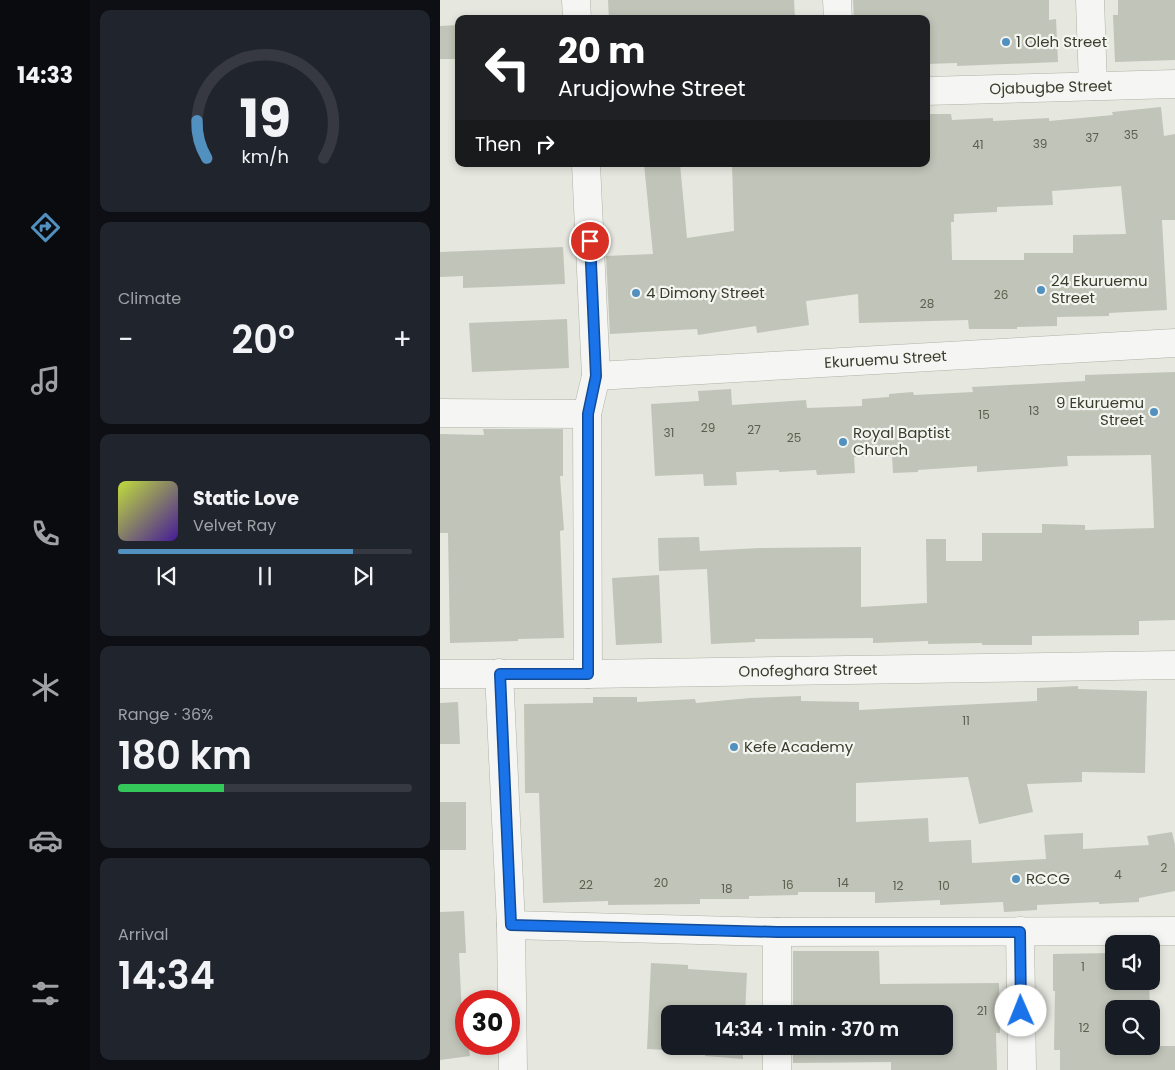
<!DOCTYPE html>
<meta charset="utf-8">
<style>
body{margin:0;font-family:Poppins,sans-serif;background:#20242c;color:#f1f3f6;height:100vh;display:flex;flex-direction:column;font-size:19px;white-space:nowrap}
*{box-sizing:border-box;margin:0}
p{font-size:16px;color:#9ea1a6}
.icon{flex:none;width:28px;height:28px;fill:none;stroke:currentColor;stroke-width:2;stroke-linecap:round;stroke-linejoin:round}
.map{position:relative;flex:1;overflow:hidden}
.drawer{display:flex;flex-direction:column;gap:10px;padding:10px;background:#0d0f14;width:350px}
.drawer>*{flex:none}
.guide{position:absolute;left:15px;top:15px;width:475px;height:152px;border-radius:10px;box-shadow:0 2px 8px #0003;background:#202124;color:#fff;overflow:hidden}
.controls{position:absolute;left:665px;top:935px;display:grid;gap:10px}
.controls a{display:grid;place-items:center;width:55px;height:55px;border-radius:10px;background:#171b24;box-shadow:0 2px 8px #0003;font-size:25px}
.speed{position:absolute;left:15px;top:990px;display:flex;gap:10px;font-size:25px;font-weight:700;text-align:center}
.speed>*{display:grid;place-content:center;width:65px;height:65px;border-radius:50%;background:#171b24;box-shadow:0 2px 8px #0003;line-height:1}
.speed .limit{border:8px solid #d22;background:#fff;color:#111}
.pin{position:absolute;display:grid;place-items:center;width:42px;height:42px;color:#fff;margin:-21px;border:2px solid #fff;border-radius:50%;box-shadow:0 1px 5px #0007}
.me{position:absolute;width:55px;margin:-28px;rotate:359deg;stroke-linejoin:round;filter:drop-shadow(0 0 4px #0008)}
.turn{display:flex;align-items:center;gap:18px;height:105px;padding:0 20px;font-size:22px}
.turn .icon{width:65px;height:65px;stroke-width:2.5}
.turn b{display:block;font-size:35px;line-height:42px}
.then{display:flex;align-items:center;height:48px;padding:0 20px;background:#0003;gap:10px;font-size:19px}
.big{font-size:38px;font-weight:600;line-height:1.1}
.drawer .card{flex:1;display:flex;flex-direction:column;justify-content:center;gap:8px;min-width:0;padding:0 18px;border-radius:10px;background:#20242c}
.drawer .dial{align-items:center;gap:0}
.dial svg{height:130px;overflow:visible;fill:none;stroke:#363941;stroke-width:7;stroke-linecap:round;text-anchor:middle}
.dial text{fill:#f1f3f6;stroke:none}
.song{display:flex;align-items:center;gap:15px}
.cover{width:60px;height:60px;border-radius:8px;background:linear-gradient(135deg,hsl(70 70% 55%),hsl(260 70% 35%))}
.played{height:5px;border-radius:2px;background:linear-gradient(90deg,#5290c0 80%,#363941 80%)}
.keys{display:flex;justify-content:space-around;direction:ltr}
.heat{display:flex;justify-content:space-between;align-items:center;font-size:28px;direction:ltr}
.charge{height:8px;border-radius:4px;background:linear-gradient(90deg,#34c759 36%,#363941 0)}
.trip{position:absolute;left:221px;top:1005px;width:292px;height:50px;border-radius:10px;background:#171b24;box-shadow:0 2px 8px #0003;font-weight:600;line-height:50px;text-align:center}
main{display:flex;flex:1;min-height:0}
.tabs{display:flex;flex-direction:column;width:90px;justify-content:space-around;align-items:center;background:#090b0e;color:#9ea1a6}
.tabs .icon{width:35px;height:35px}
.tabs .active{color:#5290c0}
.tabs b{font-size:22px;color:#f1f3f6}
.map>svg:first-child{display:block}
.building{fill:#c1c4b8;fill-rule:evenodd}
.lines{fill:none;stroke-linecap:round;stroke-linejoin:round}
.minor-casing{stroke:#afb1a6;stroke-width:29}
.minor{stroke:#f5f6f3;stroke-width:28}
.route-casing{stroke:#114b97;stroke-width:12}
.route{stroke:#1a73e8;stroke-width:9}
.poi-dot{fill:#5290c0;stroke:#f4f5f0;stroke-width:2}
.labels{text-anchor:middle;stroke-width:4.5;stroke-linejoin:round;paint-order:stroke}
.number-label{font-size:12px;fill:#5b5f4e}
.poi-label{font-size:15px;fill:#393d2b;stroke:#f4f5f0;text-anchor:start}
.street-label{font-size:15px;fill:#393d2b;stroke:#f4f5f0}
</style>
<main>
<nav class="tabs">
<b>14:33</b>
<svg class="icon active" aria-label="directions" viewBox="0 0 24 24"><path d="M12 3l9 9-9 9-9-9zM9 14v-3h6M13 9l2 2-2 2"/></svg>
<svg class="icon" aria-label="music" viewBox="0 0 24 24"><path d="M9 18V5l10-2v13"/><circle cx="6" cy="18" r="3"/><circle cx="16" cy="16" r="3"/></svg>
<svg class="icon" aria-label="phone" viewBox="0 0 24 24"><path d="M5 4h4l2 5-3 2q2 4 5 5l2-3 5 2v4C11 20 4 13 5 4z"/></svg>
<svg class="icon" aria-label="climate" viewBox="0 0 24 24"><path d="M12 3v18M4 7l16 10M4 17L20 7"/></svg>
<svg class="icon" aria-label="car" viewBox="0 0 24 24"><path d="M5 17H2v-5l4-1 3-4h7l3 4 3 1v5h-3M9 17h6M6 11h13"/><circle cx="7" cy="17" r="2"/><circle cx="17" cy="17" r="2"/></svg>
<svg class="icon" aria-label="filters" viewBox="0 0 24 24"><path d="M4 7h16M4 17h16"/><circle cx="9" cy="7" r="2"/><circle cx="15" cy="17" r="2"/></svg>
</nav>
<section class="drawer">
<div class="card dial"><svg viewBox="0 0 100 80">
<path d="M14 69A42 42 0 1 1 86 69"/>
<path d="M14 69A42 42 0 0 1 8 46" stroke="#5290c0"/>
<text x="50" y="56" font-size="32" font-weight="700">19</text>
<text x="50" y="72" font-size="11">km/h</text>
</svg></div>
<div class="card"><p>Climate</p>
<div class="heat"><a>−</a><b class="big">20°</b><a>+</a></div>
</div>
<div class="card">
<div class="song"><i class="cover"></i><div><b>Static Love</b><p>Velvet Ray</p></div></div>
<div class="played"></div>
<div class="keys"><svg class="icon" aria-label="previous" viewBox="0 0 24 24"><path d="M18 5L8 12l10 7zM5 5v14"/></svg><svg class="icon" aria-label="pause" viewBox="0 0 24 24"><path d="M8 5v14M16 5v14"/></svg><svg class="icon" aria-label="next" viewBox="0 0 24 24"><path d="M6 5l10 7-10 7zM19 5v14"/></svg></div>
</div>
<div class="card"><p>Range · 36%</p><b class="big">180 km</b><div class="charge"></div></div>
<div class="card"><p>Arrival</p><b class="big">14:34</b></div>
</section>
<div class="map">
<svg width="735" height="1070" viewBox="0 0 735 1070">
<rect width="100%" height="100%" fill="#e6e8e0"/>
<!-- building -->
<g class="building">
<path d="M 168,0 L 354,0 L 355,19 L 169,19 Z"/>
<path d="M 413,0 L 609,0 L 609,20 L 616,19 L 618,62 L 517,66 L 517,63 L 486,64 L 486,19 L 414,19 Z"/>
<path d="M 678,0 L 735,0 L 735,60 L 675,62 L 673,15 L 678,15 Z"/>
<path d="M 19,25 L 19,59 L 0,59 L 0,26 Z"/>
<path d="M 721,107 L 724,136 L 735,134 L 735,220 L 722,220 L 727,310 L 669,313 L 669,316 L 617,317 L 617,326 L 577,327 L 577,329 L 529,329 L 528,320 L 419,323 L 418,294 L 366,301 L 369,325 L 317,333 L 316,326 L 258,335 L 257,329 L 170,334 L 166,256 L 213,254 L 204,164 L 240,164 L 247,238 L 294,231 L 292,164 L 486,164 L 486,114 L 511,114 L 512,120 L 553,118 L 553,121 L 609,118 L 609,121 L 673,115 L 672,112 ZM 681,186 L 686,234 L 633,235 L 633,253 L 584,253 L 584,260 L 512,260 L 511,222 L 514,222 L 514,214 L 557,212 L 557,207 L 613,205 L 612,191 Z"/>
<path d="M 123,247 L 125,284 L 23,288 L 23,276 L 0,277 L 0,252 Z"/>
<path d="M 127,319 L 129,368 L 32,372 L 29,323 Z"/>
<path d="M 735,372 L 735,620 L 699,621 L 699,635 L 592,636 L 592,645 L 542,645 L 542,643 L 488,644 L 488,641 L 433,643 L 433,638 L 315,639 L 315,642 L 271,644 L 267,569 L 219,571 L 218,538 L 259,537 L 260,551 L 321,548 L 421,547 L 421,607 L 487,603 L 486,539 L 506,539 L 506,561 L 542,561 L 542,533 L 602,533 L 602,524 L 645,525 L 645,530 L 714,528 L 711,455 L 627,456 L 628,466 L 537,472 L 537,466 L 478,470 L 478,472 L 453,473 L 452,456 L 414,457 L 415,473 L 377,475 L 376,470 L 339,472 L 339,470 L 296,472 L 297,485 L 264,486 L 263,474 L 215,476 L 211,404 L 259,401 L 258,391 L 291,389 L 292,405 L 366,400 L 367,408 L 422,406 L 422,399 L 449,397 L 449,394 L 473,392 L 474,395 L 533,392 L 532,387 L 645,381 L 645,375 Z"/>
<path d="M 43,429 L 123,429 L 123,476 L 120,476 L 124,530 L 120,531 L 124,638 L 78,639 L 78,641 L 10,643 L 8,533 L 0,533 L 0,434 L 44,435 Z"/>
<path d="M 219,575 L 222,643 L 176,645 L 172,578 Z"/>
<path d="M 638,686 L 638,689 L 707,691 L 705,773 L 642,772 L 642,782 L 587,784 L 593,812 L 539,824 L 528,777 L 416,783 L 416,822 L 488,818 L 489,842 L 531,840 L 532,863 L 606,859 L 604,835 L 643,833 L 643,849 L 709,845 L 707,836 L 732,832 L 735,845 L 735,891 L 699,898 L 699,902 L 659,904 L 659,902 L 597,905 L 597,910 L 564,912 L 563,902 L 500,905 L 500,900 L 435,903 L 435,892 L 358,892 L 358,895 L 309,896 L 309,899 L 260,899 L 260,904 L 168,905 L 168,901 L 103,903 L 99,793 L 85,793 L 84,704 L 153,703 L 153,697 L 197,697 L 197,702 L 255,699 L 256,703 L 310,698 L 361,696 L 361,701 L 419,702 L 419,710 L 597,701 L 597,688 Z"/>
<path d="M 18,702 L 20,744 L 0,744 L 0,703 Z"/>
<rect x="0" y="802" width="26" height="48"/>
<path d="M 24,911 L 26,953 L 19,953 L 22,1015 L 24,1015 L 26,1044 L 28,1044 L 30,1056 L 0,1060 L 0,912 Z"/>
<path d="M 353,951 L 439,951 L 440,984 L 559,983 L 560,1033 L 556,1033 L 557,1070 L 451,1070 L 451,1062 L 353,1063 L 353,1046 L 505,1046 L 505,1014 L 353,1014 Z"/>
<path d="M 674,953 L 674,981 L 709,981 L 710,1009 L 674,1009 L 674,1046 L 735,1046 L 735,1070 L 620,1070 L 620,1050 L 614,1050 L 615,991 L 613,991 L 613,954 Z"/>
<path d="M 211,963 L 248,965 L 248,969 L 307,973 L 305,1014 L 230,1014 L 230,1046 L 303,1046 L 303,1059 L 265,1056 L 266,1052 L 207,1049 Z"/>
</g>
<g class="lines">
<defs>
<g id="minor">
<path d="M 136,0 L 137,19"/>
<path d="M 397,0 L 398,19"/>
<path d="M 650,0 L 653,86"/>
<path id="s1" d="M 486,91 L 735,84"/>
<path d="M 146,164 L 156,376 L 147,414 L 148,674"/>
<path id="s2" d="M 156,376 L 735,343"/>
<path d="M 0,413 L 147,414"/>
<path d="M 59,673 L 71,925 L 73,1070"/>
<path id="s3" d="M 0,674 L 148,674 L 735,665"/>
<path d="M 71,925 L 337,932 L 735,931"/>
<path d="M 580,931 L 582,1070"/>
<path d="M 337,932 L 337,1014"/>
<path d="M 337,1046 L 337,1070"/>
</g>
</defs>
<!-- minor casing -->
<use href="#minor" class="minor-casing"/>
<!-- minor -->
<use href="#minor" class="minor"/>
</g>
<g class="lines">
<defs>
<path id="route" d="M 150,241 L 156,376 L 148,414 L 148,674 L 60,674 L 71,925 L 337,932 L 580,932 L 581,1011"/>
</defs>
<!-- route casing -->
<use href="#route" class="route-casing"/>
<!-- route -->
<use href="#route" class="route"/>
</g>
<!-- markers -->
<g class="poi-dot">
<circle cx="566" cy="42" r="5"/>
<circle cx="601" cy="290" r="5"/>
<circle cx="196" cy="293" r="5"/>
<circle cx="714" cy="412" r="5"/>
<circle cx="403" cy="442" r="5"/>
<circle cx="294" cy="747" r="5"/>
<circle cx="576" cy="879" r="5"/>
</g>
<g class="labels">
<!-- number labels -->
<g class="number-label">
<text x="691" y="139">35</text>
<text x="652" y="142">37</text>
<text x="600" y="148">39</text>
<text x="538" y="149">41</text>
<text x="561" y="299">26</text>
<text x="487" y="308">28</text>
<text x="594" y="415">13</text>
<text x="544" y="419">15</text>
<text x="268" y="432">29</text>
<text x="314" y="434">27</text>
<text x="229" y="437">31</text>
<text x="354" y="442">25</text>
<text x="526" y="725">11</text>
<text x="724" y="872">2</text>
<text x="678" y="879">4</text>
<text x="221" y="887">20</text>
<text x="403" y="887">14</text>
<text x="146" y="889">22</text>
<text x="348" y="889">16</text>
<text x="458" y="890">12</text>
<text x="504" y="890">10</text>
<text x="287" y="893">18</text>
<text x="643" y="971">1</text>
<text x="542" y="1015">21</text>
<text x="644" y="1032">12</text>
</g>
<!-- poi labels -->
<g class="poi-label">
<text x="576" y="47">1 Oleh Street</text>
<text x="611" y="286">24 Ekuruemu<tspan x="611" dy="17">Street</tspan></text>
<text x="206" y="298">4 Dimony Street</text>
<text x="704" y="408" text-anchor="end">9 Ekuruemu<tspan x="704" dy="17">Street</tspan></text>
<text x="413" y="438">Royal Baptist<tspan x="413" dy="17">Church</tspan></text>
<text x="304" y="752">Kefe Academy</text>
<text x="586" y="884">RCCG</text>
</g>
<!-- street labels -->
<g class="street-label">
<text dy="5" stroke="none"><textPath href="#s1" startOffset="125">Ojabugbe Street</textPath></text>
<text dy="5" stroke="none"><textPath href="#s2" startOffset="290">Ekuruemu Street</textPath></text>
<text dy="5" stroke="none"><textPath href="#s3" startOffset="368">Onofeghara Street</textPath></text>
</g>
</g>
</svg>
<div class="controls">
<a><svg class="icon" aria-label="sound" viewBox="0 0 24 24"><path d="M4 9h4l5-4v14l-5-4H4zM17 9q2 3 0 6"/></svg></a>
<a><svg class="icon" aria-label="search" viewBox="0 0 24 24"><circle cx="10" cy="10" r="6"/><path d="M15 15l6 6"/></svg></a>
</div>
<div class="speed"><div class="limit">30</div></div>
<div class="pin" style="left:150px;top:241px;background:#d93025"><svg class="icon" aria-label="arrive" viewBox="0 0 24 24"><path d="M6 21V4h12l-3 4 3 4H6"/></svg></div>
<svg class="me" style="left:581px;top:1011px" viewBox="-20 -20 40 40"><circle r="19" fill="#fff"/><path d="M0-13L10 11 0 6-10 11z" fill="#1a73e8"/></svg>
<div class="trip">14:34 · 1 min · 370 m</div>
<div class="guide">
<div class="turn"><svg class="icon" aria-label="left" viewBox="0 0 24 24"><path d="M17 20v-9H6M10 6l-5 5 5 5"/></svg><div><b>20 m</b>Arudjowhe Street</div></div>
<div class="then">Then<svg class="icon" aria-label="right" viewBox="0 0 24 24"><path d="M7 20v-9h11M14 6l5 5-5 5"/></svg></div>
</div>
</div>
</main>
